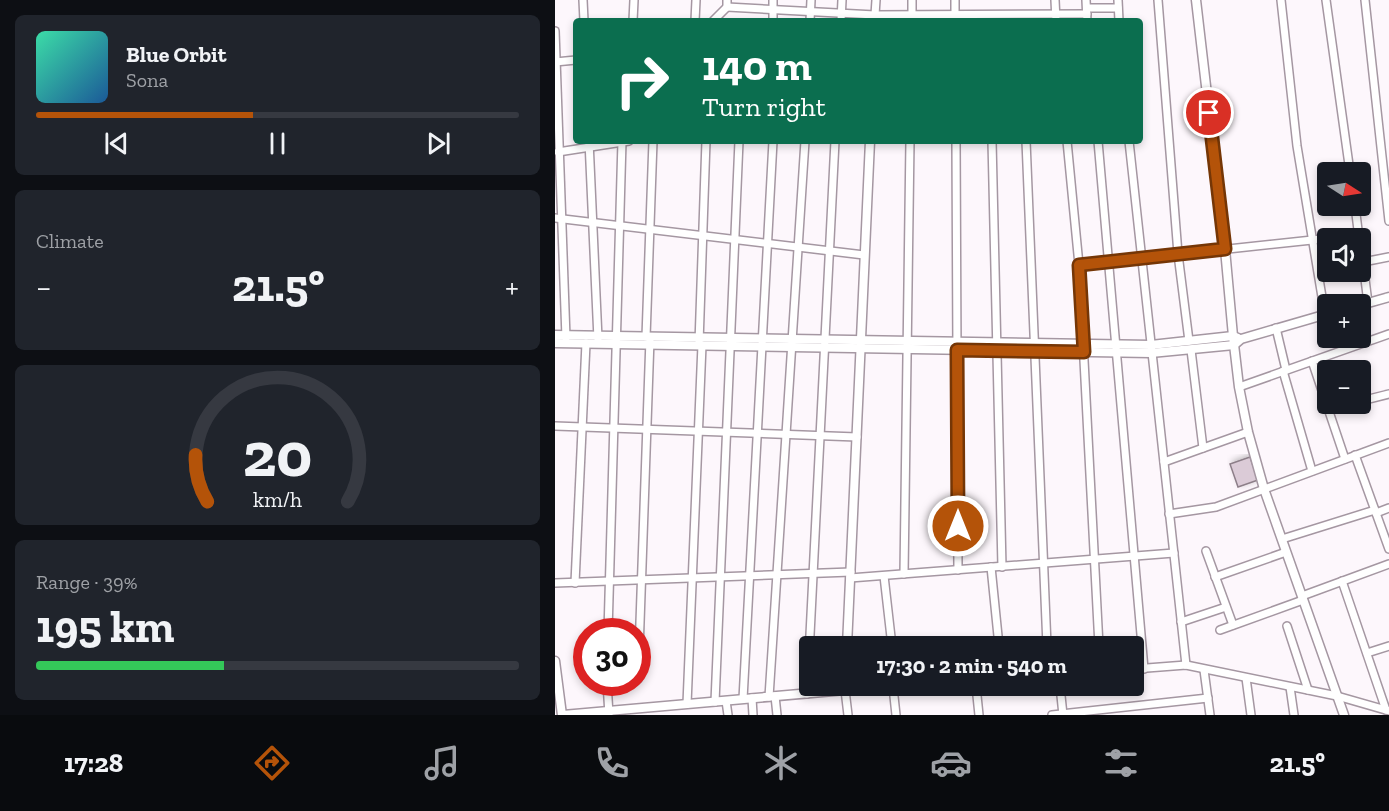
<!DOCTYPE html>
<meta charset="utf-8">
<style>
body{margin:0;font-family:"Zilla Slab",serif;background:#20242c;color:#f1f3f6;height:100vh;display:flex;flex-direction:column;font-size:22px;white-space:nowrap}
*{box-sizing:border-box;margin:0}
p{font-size:20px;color:#9ea1a6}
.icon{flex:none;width:33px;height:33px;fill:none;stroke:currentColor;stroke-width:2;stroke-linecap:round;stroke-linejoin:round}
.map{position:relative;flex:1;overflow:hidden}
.drawer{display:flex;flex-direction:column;gap:15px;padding:15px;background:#0d0f14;width:555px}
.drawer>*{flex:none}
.hud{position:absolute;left:18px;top:18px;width:570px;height:126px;border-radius:6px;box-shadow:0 3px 9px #0003;background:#0b6e4f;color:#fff;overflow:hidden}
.needle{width:39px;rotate:102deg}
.controls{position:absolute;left:762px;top:162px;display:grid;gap:12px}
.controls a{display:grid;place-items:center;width:54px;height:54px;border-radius:6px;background:#171b24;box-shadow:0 3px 9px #0003;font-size:30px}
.speed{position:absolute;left:18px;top:618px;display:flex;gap:12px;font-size:30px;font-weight:700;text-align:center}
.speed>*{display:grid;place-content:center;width:78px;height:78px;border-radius:50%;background:#171b24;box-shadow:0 3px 9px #0003;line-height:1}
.speed .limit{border:9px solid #d22;background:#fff;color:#111}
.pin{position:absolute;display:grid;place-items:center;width:51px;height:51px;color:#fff;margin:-26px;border:3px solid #fff;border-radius:50%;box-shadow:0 2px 6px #0007}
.me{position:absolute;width:66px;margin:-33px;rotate:0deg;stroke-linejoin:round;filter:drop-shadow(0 0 4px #0008)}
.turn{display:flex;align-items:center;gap:21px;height:126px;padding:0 30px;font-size:27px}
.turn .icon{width:78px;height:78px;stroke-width:2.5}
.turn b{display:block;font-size:42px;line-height:51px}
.big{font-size:45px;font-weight:700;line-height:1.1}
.drawer .tile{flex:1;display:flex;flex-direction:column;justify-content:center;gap:9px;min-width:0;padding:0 21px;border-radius:9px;background:#20242c}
.drawer .dial{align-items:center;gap:0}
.dial svg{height:156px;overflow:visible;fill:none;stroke:#363941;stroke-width:7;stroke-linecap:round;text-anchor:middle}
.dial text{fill:#f1f3f6;stroke:none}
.song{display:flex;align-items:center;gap:18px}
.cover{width:72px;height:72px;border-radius:9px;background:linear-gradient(135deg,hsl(160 70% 55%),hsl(210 70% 35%))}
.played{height:6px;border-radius:3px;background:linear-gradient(90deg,#b45309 45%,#363941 45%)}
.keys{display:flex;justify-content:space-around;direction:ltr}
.heat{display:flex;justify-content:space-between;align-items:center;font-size:33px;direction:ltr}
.charge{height:9px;border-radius:4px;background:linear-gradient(90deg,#34c759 39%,#363941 0)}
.trip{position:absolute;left:244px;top:636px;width:345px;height:60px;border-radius:6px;background:#171b24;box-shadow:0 3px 9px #0003;font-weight:700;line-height:60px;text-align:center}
.dock{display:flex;height:96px;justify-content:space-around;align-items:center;background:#090b0e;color:#9ea1a6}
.dock .icon{width:42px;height:42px}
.dock .selected{color:#b45309}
.dock b{font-size:27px;color:#f1f3f6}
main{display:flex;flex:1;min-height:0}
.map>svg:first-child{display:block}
.building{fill:#dbcbd7;stroke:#8d7f89;stroke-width:1.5;filter:url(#shadow)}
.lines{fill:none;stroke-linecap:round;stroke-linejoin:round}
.minor-casing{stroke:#a597a2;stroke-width:10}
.tertiary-casing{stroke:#a597a2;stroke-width:11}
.minor{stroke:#fff;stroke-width:7}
.tertiary{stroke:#fff;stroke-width:8}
.route-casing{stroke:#753606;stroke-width:15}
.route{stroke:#b45309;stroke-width:10}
</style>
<main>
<section class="drawer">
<div class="tile">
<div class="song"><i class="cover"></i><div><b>Blue Orbit</b><p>Sona</p></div></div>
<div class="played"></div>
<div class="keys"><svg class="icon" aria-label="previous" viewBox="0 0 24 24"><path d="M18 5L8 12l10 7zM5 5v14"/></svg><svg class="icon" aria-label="pause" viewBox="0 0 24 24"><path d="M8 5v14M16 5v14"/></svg><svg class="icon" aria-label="next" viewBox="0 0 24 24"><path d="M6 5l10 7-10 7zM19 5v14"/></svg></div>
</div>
<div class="tile"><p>Climate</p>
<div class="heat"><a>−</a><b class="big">21.5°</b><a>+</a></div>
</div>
<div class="tile dial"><svg viewBox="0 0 100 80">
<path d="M14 69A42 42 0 1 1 86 69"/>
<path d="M14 69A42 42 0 0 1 8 45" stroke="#b45309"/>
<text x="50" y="56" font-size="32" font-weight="700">20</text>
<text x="50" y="72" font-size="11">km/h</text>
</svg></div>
<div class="tile"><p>Range · 39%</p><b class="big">195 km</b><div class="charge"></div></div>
</section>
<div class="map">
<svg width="834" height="715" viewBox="0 0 834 715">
<defs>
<filter id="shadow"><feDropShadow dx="2.5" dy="-2.5" stdDeviation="3" flood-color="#0004"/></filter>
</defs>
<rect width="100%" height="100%" fill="#fdf7fc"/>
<!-- building -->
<path class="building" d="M 695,457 L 703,480 L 683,487 L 675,464 Z"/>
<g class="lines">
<defs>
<g id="minor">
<path d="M 28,0 L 29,21"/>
<path d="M 218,0 L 218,21"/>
<path d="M 400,0 L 400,21"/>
<path d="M 500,0 L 501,21"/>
<path d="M 531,0 L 532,21"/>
<path d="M 563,0 L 564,21"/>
<path d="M 603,0 L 623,254 L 634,341"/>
<path d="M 726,0 L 742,146 L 770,315"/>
<path d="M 771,0 L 795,172"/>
<path d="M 810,0 L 834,221"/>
<path d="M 172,7 L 320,15 L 532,14"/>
<path d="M 532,8 L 563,8"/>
<path d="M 320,15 L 321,0"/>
<path d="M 78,21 L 79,0"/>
<path d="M 140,21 L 141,0"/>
<path d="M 158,21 L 172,7 L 172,0"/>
<path d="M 255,21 L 256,0"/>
<path d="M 286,21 L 287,0"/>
<path d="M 357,21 L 357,0"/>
<path d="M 0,31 L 11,338"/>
<path d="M 0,62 L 21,60"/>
<path d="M 34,141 L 43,339"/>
<path d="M 401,141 L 403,570"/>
<path d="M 437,141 L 447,567"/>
<path d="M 471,141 L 492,646"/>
<path d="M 512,141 L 524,265 L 544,646"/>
<path d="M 543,141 L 589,669"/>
<path d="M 574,141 L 631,665"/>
<path d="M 3,152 L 74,141"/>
<path d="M 800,206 L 804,238"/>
<path d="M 0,218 L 309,255"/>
<path d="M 806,247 L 813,303"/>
<path d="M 808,262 L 834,257"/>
<path d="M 524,265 L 804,235"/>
<path d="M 721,328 L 731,370"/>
<path d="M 91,337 L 98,141"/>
<path d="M 144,343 L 151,141"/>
<path d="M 636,350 L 648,448"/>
<path d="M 757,361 L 790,459"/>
<path d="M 728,371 L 757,471"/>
<path d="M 684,387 L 834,334"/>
<path d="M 806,401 L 834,394"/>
<path d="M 773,408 L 792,404"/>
<path d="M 0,426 L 302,437"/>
<path d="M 800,455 L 834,549"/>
<path d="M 609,462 L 693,432"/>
<path d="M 821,513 L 834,508"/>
<path d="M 614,514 L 661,507 L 834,443"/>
<path d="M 727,539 L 820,510"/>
<path d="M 651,551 L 678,625"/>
<path d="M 436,567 L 444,646"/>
<path d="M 349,574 L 355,141"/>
<path d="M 329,576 L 337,646"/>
<path d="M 660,577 L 731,552"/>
<path d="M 295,578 L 619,553"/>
<path d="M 787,581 L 831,710"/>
<path d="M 0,583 L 296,572"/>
<path d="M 20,583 L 31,343"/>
<path d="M 747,596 L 834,564"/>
<path d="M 626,622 L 671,607"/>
<path d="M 732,626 L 753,690"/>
<path d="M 665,630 L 748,600"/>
<path d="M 53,632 L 67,141"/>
<path d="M 812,653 L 834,646"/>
<path d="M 579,669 L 631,665 L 782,696 L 834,711"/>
<path d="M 649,670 L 655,715"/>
<path d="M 691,678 L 696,715"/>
<path d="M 83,679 L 95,339"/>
<path d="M 52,682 L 54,715"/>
<path d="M 421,686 L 424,715"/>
<path d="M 505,686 L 508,715"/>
<path d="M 338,687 L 341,715"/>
<path d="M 735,687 L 739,715"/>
<path d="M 252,694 L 280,141"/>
<path d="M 220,696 L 222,715"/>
<path d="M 214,697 L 250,141"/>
<path d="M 197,698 L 198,715"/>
<path d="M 188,699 L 218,141"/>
<path d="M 171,701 L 173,715"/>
<path d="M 160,702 L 184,141"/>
<path d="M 132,704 L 147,345"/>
<path d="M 293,715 L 290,690 L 355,686"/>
<path d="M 497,715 L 653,698"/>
</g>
<g id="tertiary">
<path d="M 641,0 L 670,249 L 678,336 L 684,387 L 693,432 L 709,489 L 789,715"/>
<path d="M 320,21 L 320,15"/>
<path d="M 806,305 L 834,297"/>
<path d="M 0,335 L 596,345 L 678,336 L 683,338"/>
<path d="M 0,343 L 596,353 L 679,345 L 686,339 L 772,314"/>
<path d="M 292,646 L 315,141"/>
<path d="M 0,661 L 7,715"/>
<path d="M 8,715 L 290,690 L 291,686"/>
</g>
</defs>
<!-- minor casing -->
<use href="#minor" class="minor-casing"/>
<!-- tertiary casing -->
<use href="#tertiary" class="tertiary-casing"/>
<!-- minor -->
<use href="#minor" class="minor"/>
<!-- tertiary -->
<use href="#tertiary" class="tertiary"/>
</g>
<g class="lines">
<defs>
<path id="route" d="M 403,526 L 402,350 L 529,352 L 524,265 L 670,249 L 654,113"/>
</defs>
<!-- route casing -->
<use href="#route" class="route-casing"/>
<!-- route -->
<use href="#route" class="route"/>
</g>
</svg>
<div class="controls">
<a><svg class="needle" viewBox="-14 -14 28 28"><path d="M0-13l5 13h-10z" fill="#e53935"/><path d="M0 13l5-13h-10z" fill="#9ea1a6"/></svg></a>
<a><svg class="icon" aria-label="sound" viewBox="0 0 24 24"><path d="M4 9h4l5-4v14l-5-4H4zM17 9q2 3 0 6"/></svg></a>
<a>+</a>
<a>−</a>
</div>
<div class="speed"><div class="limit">30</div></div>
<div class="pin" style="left:654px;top:113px;background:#d93025"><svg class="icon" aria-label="arrive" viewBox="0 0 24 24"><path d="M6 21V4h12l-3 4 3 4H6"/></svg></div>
<svg class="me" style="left:403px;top:526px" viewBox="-20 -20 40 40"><circle r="17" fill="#b45309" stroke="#fff" stroke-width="3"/><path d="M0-11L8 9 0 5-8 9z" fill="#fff"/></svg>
<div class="trip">17:30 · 2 min · 540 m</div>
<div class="hud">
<div class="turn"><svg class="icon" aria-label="right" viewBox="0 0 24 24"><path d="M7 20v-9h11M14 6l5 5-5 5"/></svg><div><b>140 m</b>Turn right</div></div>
</div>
</div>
</main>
<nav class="dock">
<b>17:28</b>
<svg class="icon selected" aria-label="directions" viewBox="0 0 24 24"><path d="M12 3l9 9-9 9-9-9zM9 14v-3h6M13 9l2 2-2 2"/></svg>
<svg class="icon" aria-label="music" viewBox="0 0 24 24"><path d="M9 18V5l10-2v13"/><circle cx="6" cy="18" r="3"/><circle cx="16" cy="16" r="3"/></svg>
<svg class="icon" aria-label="phone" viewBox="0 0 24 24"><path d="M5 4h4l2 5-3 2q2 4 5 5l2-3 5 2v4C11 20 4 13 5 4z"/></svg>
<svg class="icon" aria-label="climate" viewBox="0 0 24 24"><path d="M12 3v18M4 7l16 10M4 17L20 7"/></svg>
<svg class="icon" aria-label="car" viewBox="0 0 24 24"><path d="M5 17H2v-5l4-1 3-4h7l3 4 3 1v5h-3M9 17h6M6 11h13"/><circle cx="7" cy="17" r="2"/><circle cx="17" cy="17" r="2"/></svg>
<svg class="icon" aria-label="filters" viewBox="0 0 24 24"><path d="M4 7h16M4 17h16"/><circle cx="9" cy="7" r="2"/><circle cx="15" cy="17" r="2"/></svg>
<b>21.5°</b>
</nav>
